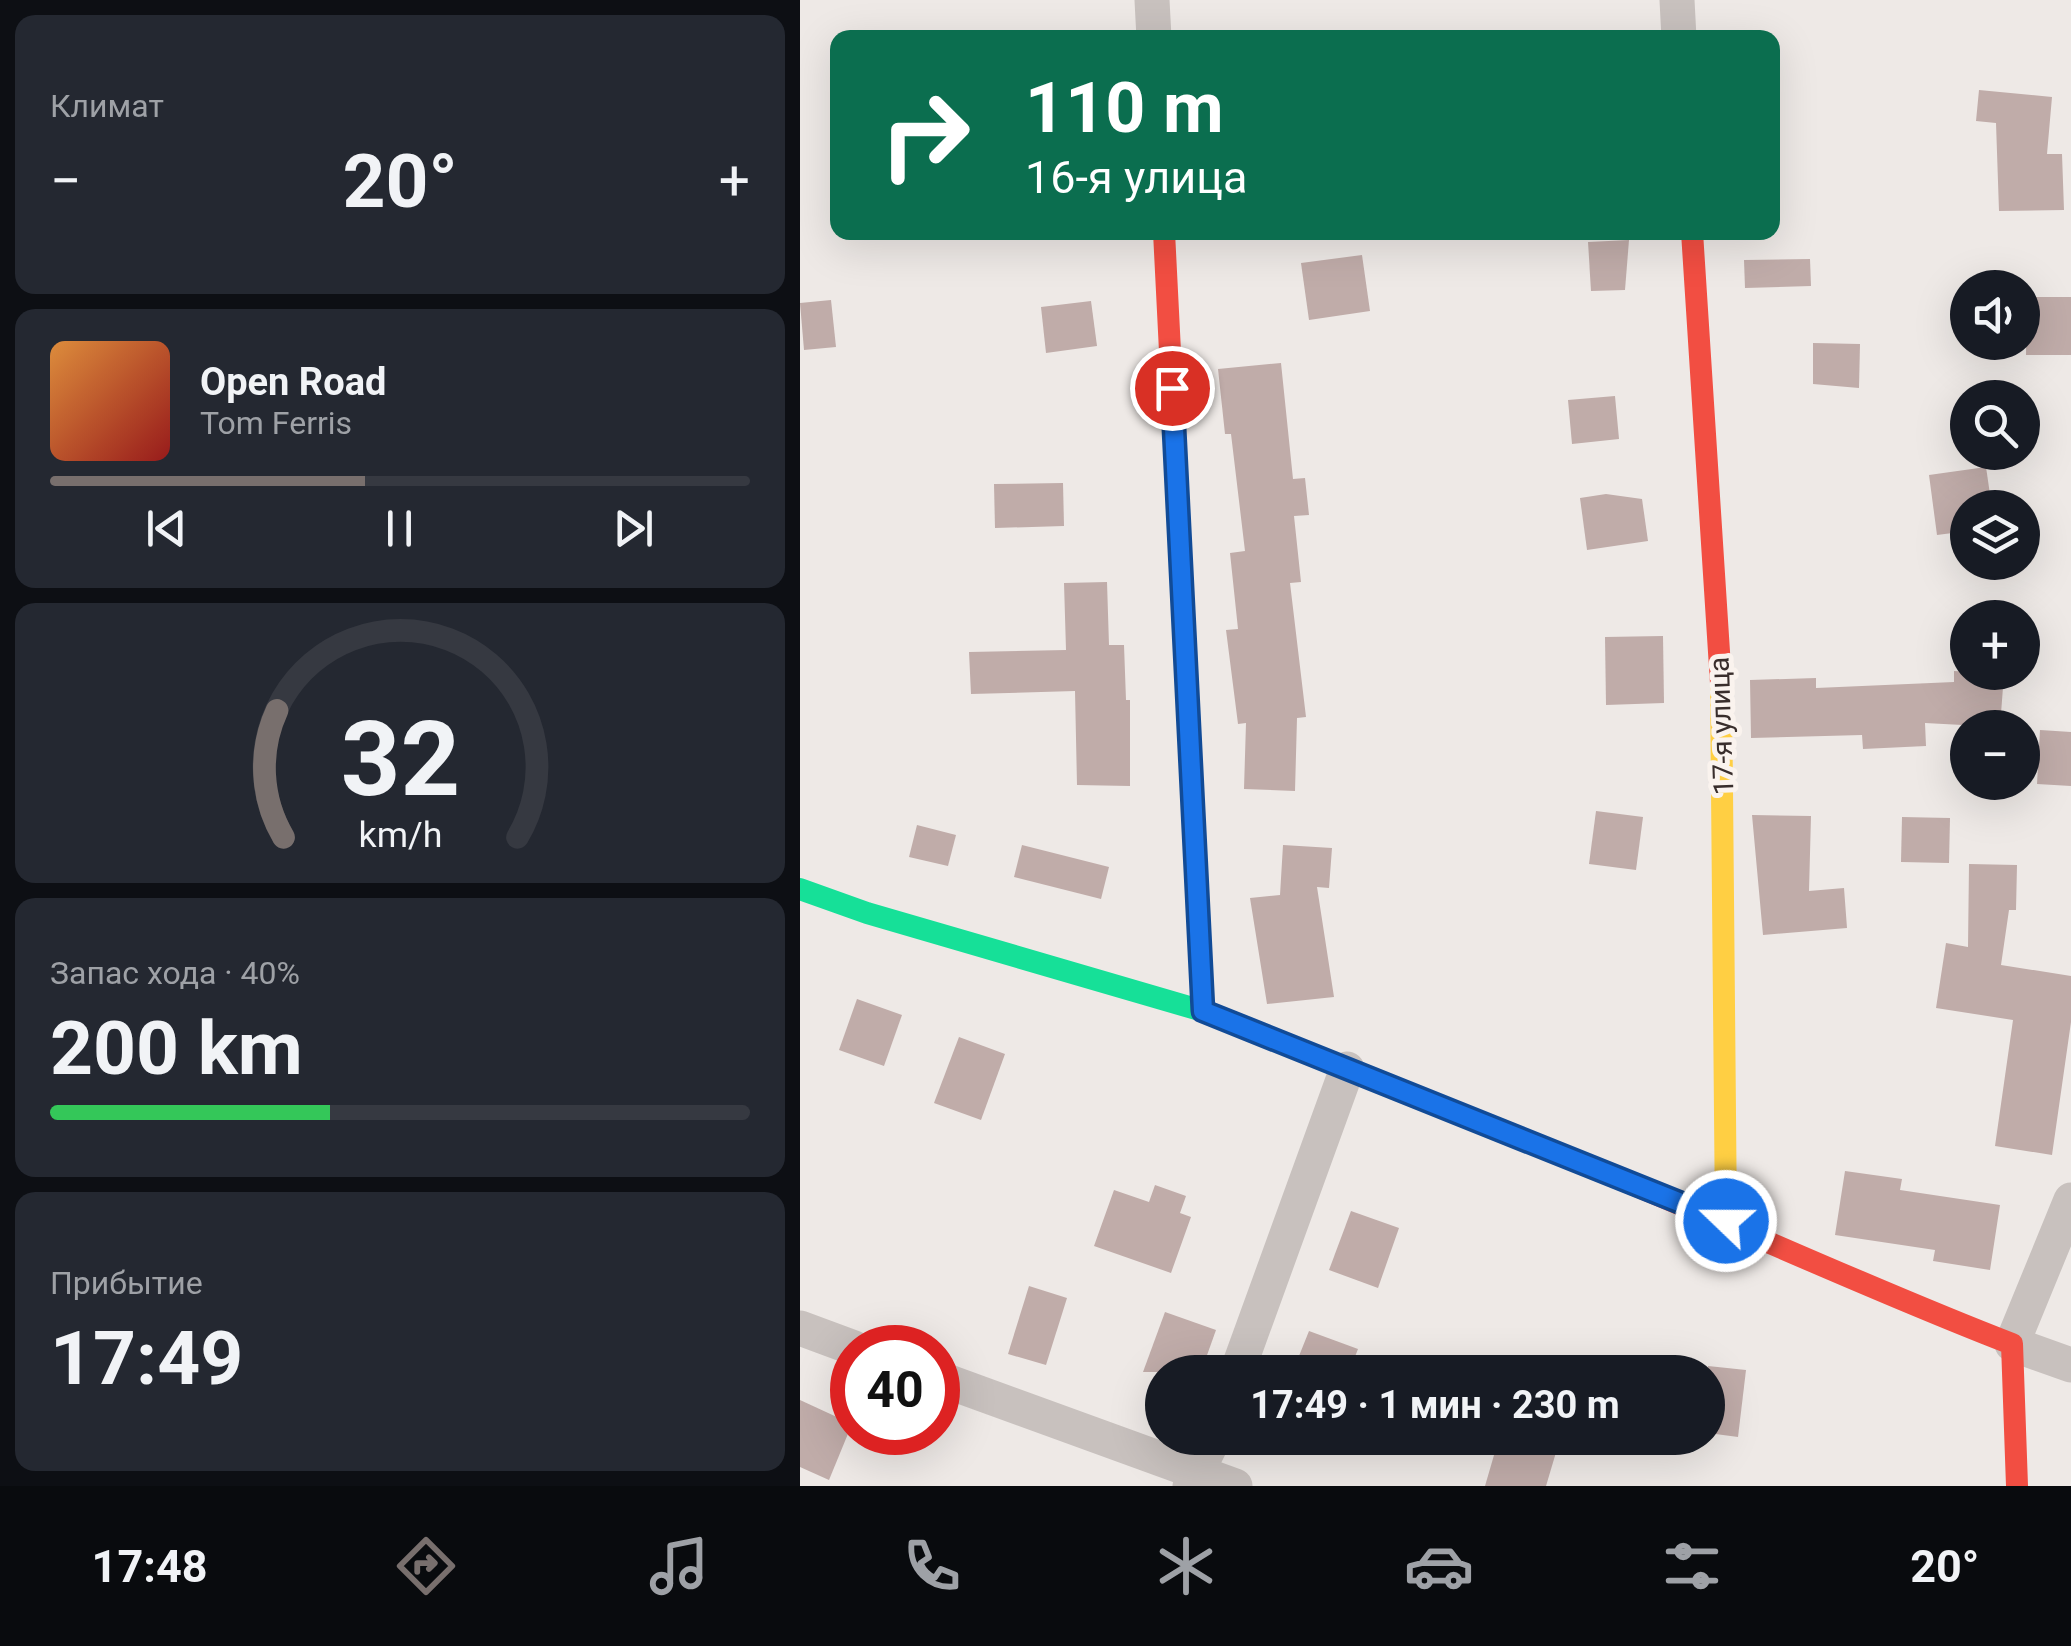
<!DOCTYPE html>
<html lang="ru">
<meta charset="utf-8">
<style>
body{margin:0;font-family:Roboto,sans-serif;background:#242831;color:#f1f3f6;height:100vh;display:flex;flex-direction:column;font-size:38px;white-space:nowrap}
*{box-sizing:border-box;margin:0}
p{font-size:32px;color:#9ea1a6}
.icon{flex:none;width:55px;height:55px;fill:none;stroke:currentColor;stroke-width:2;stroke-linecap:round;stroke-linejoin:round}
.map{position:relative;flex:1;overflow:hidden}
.details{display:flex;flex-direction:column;gap:15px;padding:15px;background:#0d0f14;width:800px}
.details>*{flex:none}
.hud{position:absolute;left:30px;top:30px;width:950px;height:210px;border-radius:20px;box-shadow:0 10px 40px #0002;background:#0b6e4f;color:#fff;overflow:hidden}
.buttons{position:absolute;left:1150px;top:270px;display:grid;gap:20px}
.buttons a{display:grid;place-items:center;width:90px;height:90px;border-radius:50%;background:#171b24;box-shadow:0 10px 40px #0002;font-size:50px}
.speed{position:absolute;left:30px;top:1325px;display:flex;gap:20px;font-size:50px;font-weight:700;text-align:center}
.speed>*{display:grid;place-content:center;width:130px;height:130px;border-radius:50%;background:#171b24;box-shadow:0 10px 40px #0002;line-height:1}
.speed .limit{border:15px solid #d22;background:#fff;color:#111}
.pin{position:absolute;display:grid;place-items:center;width:85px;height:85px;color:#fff;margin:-42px;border:5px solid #fff;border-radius:50%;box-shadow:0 2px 10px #0007}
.me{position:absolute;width:110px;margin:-55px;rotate:292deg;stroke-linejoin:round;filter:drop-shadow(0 0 8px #0008)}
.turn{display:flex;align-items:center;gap:35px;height:210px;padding:0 30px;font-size:45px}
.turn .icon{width:130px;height:130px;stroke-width:2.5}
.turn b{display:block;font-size:70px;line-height:85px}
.big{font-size:75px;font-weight:700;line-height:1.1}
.details .card{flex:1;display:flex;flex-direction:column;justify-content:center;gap:15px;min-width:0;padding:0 35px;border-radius:20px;background:#242831}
.details .dial{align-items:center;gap:0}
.dial svg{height:260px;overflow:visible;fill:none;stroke:#363941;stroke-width:7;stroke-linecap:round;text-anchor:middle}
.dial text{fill:#f1f3f6;stroke:none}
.song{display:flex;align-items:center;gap:30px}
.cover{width:120px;height:120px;border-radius:15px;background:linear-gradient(135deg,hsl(30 70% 55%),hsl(0 70% 35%))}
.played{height:10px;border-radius:5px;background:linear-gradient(90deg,#786f6d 45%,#363941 45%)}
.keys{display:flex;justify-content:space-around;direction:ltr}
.heat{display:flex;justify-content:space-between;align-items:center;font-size:55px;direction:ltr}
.charge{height:15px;border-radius:8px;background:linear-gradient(90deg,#34c759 40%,#363941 0)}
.trip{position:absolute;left:345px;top:1355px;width:580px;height:100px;border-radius:50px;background:#171b24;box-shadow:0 10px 40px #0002;font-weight:700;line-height:100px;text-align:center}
.tabs{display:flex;height:160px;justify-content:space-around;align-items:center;background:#090b0e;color:#9ea1a6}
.tabs .icon{width:70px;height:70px}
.tabs .selected{color:#786f6d}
.tabs b{font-size:45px;color:#f1f3f6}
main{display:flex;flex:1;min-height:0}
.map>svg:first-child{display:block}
.building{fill:#c0aca9}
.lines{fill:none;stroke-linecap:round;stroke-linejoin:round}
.street{stroke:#c8c1be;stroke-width:35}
.fast{stroke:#16e098;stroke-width:22}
.slow{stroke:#ffcf43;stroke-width:22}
.jam{stroke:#f24e42;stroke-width:22}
.route-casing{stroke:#114b97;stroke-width:25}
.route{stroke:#1a73e8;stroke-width:18}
.labels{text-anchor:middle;stroke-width:10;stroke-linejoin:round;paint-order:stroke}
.street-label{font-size:28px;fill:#392e2c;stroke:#faf3ee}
</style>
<main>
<section class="details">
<div class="card"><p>Климат</p>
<div class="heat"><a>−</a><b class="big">20°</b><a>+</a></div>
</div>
<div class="card">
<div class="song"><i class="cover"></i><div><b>Open Road</b><p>Tom Ferris</p></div></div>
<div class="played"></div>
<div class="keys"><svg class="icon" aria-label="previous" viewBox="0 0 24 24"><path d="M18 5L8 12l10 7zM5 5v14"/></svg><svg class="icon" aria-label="pause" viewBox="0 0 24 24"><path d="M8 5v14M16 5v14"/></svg><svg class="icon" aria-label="next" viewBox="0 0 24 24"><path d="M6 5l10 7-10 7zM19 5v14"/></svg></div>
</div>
<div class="card dial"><svg viewBox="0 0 100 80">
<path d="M14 69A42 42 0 1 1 86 69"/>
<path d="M14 69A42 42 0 0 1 12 30" stroke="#786f6d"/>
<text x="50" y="56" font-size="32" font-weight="700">32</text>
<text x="50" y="72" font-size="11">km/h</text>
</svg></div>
<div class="card"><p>Запас хода · 40%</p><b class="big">200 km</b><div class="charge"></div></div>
<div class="card"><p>Прибытие</p><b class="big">17:49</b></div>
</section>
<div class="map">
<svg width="1271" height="1486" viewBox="0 0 1271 1486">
<rect width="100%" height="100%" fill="#eee9e6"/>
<!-- building -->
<g class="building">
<path d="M 1179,90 L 1252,97 L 1247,154 L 1262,154 L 1264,210 L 1199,211 L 1196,123 L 1176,121 Z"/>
<path d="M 829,240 L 825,290 L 791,291 L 788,242 Z"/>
<path d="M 562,255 L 570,311 L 509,320 L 501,263 Z"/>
<path d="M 1010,259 L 1011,286 L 945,288 L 944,260 Z"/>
<path d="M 1227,297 L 1271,297 L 1271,355 L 1226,355 Z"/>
<path d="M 31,300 L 36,347 L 4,350 L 0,303 Z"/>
<path d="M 291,301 L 297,346 L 246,353 L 241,307 Z"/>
<path d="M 1013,343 L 1060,344 L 1059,388 L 1013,384 Z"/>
<path d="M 481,363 L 493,479 L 505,478 L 509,515 L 494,516 L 501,582 L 490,583 L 506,717 L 497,718 L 495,791 L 444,789 L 446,723 L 438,724 L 426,630 L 438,629 L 430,553 L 445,551 L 431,434 L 425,434 L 418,369 Z"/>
<path d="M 815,396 L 819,439 L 772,444 L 768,400 Z"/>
<path d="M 1186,467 L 1192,508 L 1168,508 L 1168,531 L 1137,535 L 1129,475 Z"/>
<path d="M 263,483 L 264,526 L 195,528 L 194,484 Z"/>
<path d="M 806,494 L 842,499 L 848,541 L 787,550 L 780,498 Z"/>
<path d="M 307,582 L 309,645 L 324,645 L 326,700 L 330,700 L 330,786 L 277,785 L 275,691 L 171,694 L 169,652 L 266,650 L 264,583 Z"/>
<path d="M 863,636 L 864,703 L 806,705 L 805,637 Z"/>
<path d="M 1154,671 L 1204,674 L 1200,727 L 1125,723 L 1126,746 L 1063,749 L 1062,735 L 951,738 L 950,680 L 1016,678 L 1016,688 L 1154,682 Z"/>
<path d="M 1240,730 L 1271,732 L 1271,786 L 1237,784 Z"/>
<path d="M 796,811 L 843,817 L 836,870 L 789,864 Z"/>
<path d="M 952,815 L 1011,816 L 1009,891 L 1044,888 L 1047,928 L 963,935 Z"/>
<path d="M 1102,817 L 1150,818 L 1149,863 L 1101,862 Z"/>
<path d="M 117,825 L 156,835 L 148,866 L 109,857 Z"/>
<path d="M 222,845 L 309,867 L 301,899 L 214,877 Z"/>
<path d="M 483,845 L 532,848 L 529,888 L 517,887 L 534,997 L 467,1004 L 450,898 L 480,895 Z"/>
<path d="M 1169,864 L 1217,865 L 1216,910 L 1209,910 L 1201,965 L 1271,976 L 1271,1022 L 1252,1155 L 1195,1146 L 1213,1020 L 1136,1008 L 1146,943 L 1168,947 Z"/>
<path d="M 57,999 L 102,1015 L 84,1066 L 39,1050 Z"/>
<path d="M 159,1037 L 205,1054 L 181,1120 L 134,1103 Z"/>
<path d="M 1045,1171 L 1102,1179 L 1100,1190 L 1200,1205 L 1190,1270 L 1133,1261 L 1135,1250 L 1035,1235 Z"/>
<path d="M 355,1185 L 386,1196 L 380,1213 L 391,1217 L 371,1273 L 294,1246 L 314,1190 L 349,1202 Z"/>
<path d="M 551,1211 L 599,1228 L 578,1288 L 529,1270 Z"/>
<path d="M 229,1286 L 267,1298 L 246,1365 L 208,1354 Z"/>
<path d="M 365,1312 L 416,1330 L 401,1372 L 343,1372 Z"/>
<path d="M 509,1331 L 558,1349 L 549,1372 L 499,1356 Z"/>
<path d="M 908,1366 L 946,1370 L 938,1437 L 908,1433 Z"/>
<path d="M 0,1400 L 52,1424 L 29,1480 L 0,1467 Z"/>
<path d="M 699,1438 L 718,1438 L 757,1449 L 746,1486 L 685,1486 Z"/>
</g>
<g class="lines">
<!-- street -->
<g class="street">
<path d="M 352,0 L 354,38"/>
<path d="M 877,0 L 879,38"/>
<path d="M 1271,1200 L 1212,1344 L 1271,1365"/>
<path d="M 0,1328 L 54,1348"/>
<path d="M 437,1372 L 547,1069"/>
<path d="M 138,1378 L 435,1486"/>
<path d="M 390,1486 L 414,1438"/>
</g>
<!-- fast -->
<g class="fast">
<path d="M 390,749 L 403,1011"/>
<path d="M 0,889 L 67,913 L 403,1011 L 773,1160"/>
</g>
<!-- slow -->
<path class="slow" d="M 921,683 L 926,1221"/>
<!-- jam -->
<g class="jam">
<path d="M 364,232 L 390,749"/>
<path d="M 892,232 L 921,683"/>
<path d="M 773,1160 C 921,1219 1064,1287 1212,1344 L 1217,1486"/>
</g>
</g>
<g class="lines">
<defs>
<path id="route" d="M 372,388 L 403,1011 L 926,1221"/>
</defs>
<!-- route casing -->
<use href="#route" class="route-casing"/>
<!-- route -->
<use href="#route" class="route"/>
</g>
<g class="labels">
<!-- street labels -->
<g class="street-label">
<text transform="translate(921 726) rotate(-92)" y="10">17-я улица</text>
</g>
</g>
</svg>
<div class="buttons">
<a><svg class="icon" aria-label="sound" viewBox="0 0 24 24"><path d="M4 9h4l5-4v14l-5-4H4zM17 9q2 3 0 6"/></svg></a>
<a><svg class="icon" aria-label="search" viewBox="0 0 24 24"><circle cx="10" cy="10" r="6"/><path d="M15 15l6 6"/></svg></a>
<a><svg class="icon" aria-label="layers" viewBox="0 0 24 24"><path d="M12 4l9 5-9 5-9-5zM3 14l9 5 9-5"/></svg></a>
<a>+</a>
<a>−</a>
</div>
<div class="speed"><div class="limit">40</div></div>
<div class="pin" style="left:372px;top:388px;background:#d93025"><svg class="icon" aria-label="arrive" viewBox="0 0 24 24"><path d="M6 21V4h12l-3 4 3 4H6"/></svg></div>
<svg class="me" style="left:926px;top:1221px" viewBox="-20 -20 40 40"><circle r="17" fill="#1a73e8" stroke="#fff" stroke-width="3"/><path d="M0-11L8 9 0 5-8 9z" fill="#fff"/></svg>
<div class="trip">17:49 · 1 мин · 230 m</div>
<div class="hud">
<div class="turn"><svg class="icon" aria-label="right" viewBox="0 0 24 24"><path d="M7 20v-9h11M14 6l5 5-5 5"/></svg><div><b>110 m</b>16-я улица</div></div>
</div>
</div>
</main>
<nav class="tabs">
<b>17:48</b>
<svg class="icon selected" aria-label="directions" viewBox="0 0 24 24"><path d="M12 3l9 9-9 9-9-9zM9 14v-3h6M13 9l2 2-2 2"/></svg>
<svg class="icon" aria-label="music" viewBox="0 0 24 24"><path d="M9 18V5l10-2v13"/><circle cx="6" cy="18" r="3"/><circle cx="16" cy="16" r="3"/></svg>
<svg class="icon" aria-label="phone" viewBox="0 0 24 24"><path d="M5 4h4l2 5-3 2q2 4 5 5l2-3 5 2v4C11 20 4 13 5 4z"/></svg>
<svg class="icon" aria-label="climate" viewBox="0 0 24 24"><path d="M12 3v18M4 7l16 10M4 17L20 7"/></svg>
<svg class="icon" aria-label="car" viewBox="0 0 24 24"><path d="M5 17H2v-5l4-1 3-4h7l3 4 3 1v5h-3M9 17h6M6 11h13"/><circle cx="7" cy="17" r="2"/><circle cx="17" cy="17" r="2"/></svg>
<svg class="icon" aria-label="filters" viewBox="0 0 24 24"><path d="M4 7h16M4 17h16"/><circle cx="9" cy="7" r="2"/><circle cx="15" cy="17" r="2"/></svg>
<b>20°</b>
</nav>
